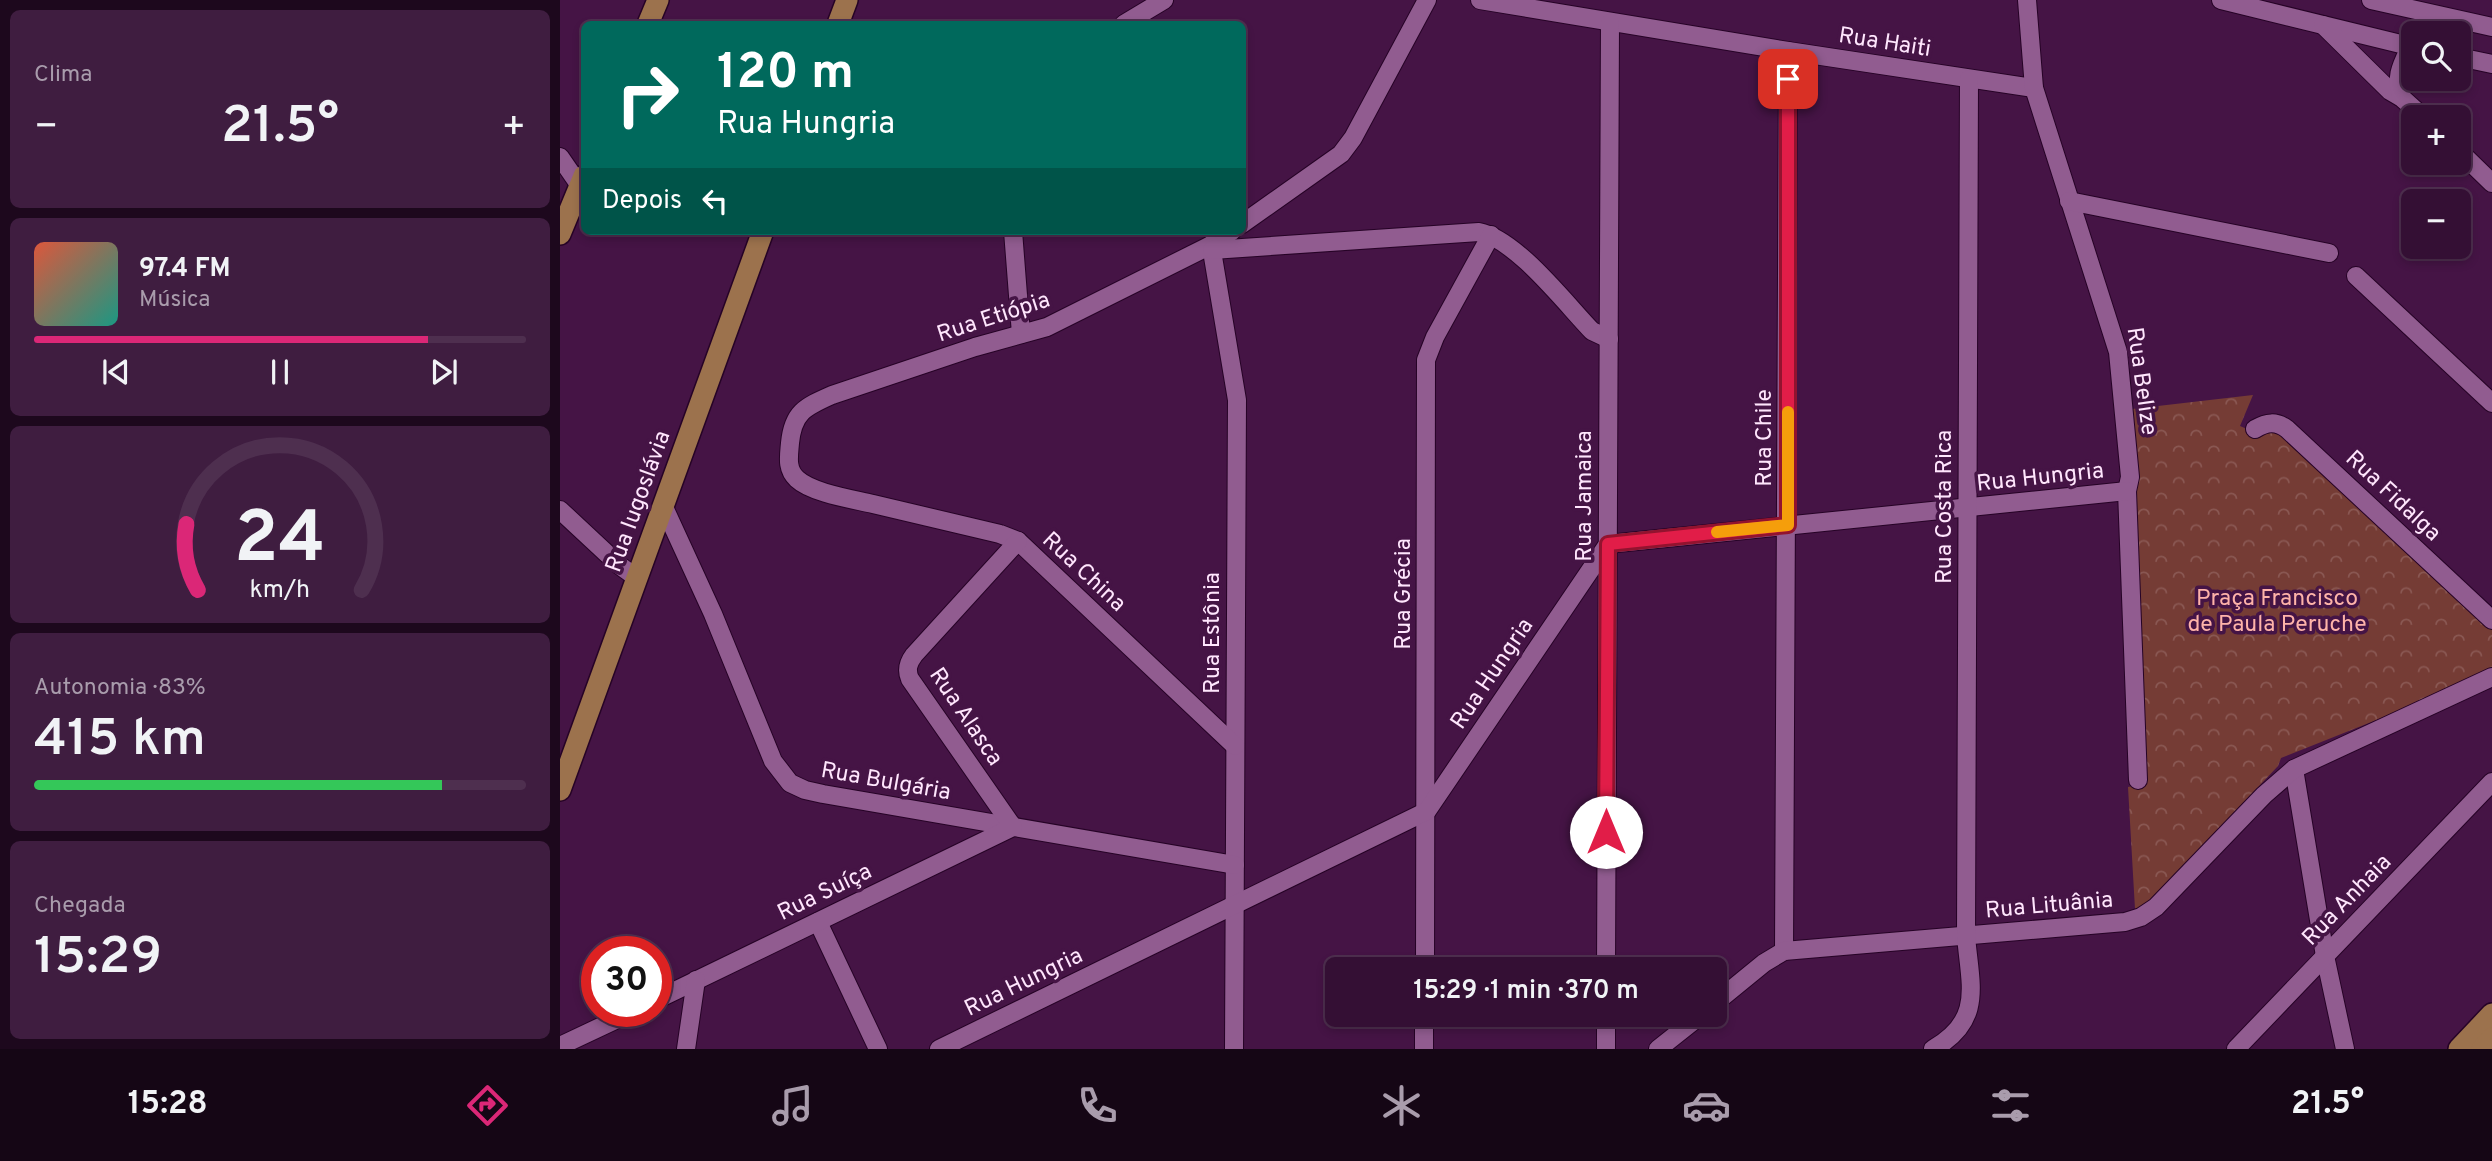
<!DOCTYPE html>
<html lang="pt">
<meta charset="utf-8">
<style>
body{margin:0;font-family:Overpass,sans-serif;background:#3f1d40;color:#f1f3f6;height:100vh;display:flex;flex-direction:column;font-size:26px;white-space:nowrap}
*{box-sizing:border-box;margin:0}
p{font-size:23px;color:#a99cac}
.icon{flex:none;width:38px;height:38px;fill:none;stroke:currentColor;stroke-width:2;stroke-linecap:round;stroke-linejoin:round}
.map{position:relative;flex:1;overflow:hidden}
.drawer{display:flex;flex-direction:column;gap:10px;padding:10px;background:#1d081d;width:560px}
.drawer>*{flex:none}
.top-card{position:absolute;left:21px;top:21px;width:665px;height:214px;border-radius:10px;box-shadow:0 4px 10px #0003,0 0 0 2px #4e2f4f;background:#00695c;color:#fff;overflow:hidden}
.buttons{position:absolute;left:1841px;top:21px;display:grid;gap:14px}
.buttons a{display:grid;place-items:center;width:70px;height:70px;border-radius:10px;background:#340f34;box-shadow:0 4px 10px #0003,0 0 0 2px #4e2f4f;font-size:35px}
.speed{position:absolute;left:21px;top:936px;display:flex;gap:14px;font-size:35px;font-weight:700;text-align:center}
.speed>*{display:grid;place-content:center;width:91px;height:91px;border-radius:50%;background:#340f34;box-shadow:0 4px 10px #0003,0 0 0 2px #4e2f4f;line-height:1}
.speed .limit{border:10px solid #d22;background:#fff;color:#111}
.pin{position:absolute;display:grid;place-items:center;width:60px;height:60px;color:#fff;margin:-30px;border-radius:14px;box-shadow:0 4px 10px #0006}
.me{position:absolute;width:77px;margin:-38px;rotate:0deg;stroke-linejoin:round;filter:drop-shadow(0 0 5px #0008)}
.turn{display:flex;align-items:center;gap:24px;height:147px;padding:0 21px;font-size:32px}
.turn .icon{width:91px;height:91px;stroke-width:2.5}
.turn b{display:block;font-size:49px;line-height:60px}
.then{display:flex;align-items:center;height:66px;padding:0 21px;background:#0003;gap:14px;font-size:26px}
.big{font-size:52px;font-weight:600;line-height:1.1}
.drawer .tile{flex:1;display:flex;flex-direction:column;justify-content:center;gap:10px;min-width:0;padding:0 24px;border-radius:10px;background:#3f1d40}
.drawer .dial{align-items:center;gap:0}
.dial svg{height:182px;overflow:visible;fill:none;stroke:#4e2f4f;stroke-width:7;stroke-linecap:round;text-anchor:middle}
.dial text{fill:#f1f3f6;stroke:none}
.song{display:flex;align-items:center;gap:21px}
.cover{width:84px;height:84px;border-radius:10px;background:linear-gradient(135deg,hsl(10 70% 55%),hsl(170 70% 35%))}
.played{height:7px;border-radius:4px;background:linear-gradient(90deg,#db2777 80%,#4e2f4f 80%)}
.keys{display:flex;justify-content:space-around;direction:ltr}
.heat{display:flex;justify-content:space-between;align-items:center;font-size:38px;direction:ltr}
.charge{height:10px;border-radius:5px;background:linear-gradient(90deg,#34c759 83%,#4e2f4f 0)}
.trip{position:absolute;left:765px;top:957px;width:402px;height:70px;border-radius:10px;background:#340f34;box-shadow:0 4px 10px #0003,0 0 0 2px #4e2f4f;font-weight:600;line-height:70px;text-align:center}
.tab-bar{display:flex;height:112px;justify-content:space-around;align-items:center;background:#150615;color:#a99cac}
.tab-bar .icon{width:49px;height:49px}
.tab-bar .selected{color:#db2777}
.tab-bar b{font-size:32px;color:#f1f3f6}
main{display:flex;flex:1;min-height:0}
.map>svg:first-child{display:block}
.park{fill:url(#park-crowns)}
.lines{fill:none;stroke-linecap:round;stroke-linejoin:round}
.minor-casing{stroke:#260326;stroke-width:20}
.major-casing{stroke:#260326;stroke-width:24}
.minor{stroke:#915c90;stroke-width:18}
.major{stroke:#9c724d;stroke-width:21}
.route-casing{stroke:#92132f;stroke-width:18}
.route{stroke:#e11d48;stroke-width:12}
.slow{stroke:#f59e0b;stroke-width:12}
.labels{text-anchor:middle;stroke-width:7;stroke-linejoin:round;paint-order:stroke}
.street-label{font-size:23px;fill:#ffe6fd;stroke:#451445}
.park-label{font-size:23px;fill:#feb3a9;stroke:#451445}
</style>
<main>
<section class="drawer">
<div class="tile"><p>Clima</p>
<div class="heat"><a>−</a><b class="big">21.5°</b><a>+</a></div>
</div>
<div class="tile">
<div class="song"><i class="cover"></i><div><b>97.4 FM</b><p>Música</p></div></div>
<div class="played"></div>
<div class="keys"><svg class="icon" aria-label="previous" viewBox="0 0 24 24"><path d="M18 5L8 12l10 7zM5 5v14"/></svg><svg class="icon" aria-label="pause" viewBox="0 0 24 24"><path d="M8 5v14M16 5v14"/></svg><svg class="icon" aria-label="next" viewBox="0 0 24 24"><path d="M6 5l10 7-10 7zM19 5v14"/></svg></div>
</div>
<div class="tile dial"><svg viewBox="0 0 100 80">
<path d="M14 69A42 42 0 1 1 86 69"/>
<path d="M14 69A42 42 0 0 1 9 40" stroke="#db2777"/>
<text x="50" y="56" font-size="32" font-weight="700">24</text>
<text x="50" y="72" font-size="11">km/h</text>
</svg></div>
<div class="tile"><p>Autonomia · 83%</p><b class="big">415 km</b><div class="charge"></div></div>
<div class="tile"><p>Chegada</p><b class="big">15:29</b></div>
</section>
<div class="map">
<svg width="1932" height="1049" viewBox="0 0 1932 1049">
<defs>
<pattern id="park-crowns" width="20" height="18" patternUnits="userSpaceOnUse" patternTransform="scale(1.75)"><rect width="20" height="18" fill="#753c35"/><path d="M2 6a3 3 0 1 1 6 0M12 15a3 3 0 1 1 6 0" fill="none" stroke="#8a5853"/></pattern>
</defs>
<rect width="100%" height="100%" fill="#451445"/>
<!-- park -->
<path class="park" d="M 1693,395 L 1680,426 L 1687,429 L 1722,425 L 1932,621 L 1932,674 L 1721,758 L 1718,766 L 1598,893 L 1585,905 L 1575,909 L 1568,787 L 1583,784 L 1573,497 L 1577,482 L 1572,409 Z"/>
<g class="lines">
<defs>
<g id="minor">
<path d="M 920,0 L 1228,51 L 1474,88"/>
<path d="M 1467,0 L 1474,88 L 1558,352 L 1570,477 L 1567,491 L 1578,780"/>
<path d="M 1661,0 L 1853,47"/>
<path d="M 1811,0 L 1932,27"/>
<path d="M 564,24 L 604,0"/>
<path d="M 1763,25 L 1830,91 L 1842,98 L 1863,117"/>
<path d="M 1899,57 L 1932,64"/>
<path d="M 1842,98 C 1833,75 1844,61 1853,41"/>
<path d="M 1899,151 L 1932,183"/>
<path d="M 0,157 L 20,186 L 24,185"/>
<path d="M 1509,201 L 1769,253"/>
<path d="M 682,224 L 781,154 L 793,138 L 867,0"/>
<path d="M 453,231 L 461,334"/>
<path d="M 672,231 L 651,245 L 677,400 L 674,1049"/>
<path d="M 651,245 L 487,327 L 415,347 L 272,395 C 245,407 233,412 230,443 C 229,456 226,469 237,479 C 252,493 292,499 313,504 C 356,514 398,524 440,534 L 458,541 L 675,746"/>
<path d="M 652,250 L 919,232 C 956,239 1005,303 1032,331 L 1049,339"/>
<path d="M 1796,276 L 1932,403"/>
<path d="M 1695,429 C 1707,422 1716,421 1727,429 L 1932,620"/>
<path d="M 103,505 L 153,614 L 213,761 L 230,783 L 245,790 L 263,794 L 675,865"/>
<path d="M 0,510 L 59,565 L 77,578"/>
<path d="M 1734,769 L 1765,956 L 1785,1049"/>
<path d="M 258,922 L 318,1049"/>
<path d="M 1224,951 L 1228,51"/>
<path d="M 865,970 L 866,360 L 875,337 L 931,235"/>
<path d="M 1046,970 L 1050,23"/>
<path d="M 96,1000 L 453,827 L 350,679 C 346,670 348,663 354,655 L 458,541"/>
<path d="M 1155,1003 L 1204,963 L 1224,951 L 1565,922 L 1581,917 L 1596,907 L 1704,795 L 1734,769 L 1932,677"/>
<path d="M 0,1046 L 72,1012"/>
<path d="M 126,1049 L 136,980"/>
<path d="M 379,1049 L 867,811 L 1048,544 L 1567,491"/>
<path d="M 864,1049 L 864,1015"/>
<path d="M 1046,1049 L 1046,1015"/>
<path d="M 1098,1049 L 1141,1015"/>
<path d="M 1373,1049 C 1424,1020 1410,985 1406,936 L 1409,79"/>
<path d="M 1676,1049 L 1932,782"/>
</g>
<g id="major">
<path d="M 88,24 L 98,0"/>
<path d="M 278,24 L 287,0"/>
<path d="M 0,234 L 24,176"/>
<path d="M 0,790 L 203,231"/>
<path d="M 1899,1049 L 1932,1014"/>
<path d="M 1922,1049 L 1932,1038"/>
</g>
</defs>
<!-- minor casing -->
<use href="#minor" class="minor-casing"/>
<!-- major casing -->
<use href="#major" class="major-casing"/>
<!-- minor -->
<use href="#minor" class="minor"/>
<!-- major -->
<use href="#major" class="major"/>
</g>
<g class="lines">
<defs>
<path id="route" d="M 1046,832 L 1048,544 L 1228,525 L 1228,79"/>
</defs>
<!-- route casing -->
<use href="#route" class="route-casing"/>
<!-- route -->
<use href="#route" class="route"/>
<!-- slow -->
<path class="slow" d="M 1157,532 L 1228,525 L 1228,412"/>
</g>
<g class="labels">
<!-- street labels -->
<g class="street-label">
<text transform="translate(1325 41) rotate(9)" y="8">Rua Haiti</text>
<text transform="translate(433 316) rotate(-18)" y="8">Rua Etiópia</text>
<text transform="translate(1583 381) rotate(82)" y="8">Rua Belize</text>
<text transform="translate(1203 438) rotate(-90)" y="8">Rua Chile</text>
<text transform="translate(1480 476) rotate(-6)" y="8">Rua Hungria</text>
<text transform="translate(1834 495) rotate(43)" y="8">Rua Fidalga</text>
<text transform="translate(1023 496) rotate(-90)" y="8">Rua Jamaica</text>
<text transform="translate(77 501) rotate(-70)" y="8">Rua Iugoslávia</text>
<text transform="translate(1383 507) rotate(-90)" y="8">Rua Costa Rica</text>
<text transform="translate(525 571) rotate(43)" y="8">Rua China</text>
<text transform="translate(842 594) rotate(-90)" y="8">Rua Grécia</text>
<text transform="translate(651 633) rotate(-90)" y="8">Rua Estônia</text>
<text transform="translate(931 673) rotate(-56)" y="8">Rua Hungria</text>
<text transform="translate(407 716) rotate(56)" y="8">Rua Alasca</text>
<text transform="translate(326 780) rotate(10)" y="8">Rua Bulgária</text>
<text transform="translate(264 891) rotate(-26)" y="8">Rua Suíça</text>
<text transform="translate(1786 899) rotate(-46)" y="8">Rua Anhaia</text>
<text transform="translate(1489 904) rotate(-5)" y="8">Rua Lituânia</text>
<text transform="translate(463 981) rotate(-26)" y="8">Rua Hungria</text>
</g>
<!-- park labels -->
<g class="park-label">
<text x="1717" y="605">Praça Francisco<tspan x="1717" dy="26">de Paula Peruche</tspan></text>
</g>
</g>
</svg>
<div class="buttons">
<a><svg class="icon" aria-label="search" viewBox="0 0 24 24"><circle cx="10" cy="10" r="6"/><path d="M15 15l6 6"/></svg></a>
<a>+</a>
<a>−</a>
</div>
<div class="speed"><div class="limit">30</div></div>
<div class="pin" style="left:1228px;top:79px;background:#d93025"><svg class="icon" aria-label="arrive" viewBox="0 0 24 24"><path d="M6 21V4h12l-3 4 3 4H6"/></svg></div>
<svg class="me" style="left:1046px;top:832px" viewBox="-20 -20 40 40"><circle r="19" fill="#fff"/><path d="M0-13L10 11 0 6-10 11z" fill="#e11d48"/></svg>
<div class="trip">15:29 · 1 min · 370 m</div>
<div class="top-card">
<div class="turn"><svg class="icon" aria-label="right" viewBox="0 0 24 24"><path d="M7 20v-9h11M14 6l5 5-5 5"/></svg><div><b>120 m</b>Rua Hungria</div></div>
<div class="then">Depois<svg class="icon" aria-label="left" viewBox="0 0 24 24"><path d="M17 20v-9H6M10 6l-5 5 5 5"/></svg></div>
</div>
</div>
</main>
<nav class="tab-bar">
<b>15:28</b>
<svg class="icon selected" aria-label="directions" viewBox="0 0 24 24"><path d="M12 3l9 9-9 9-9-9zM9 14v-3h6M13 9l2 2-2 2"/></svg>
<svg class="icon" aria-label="music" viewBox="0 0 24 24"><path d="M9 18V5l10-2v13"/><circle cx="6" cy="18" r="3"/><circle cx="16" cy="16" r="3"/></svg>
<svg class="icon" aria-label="phone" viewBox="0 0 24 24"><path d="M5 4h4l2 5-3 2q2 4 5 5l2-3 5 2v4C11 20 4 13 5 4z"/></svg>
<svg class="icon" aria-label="climate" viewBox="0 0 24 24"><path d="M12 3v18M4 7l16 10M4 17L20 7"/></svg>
<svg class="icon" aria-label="car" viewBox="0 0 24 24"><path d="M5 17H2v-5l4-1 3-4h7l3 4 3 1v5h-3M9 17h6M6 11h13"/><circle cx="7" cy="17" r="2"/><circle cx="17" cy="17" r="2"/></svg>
<svg class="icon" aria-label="filters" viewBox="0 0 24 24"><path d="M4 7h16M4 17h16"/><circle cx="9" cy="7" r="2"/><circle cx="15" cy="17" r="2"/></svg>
<b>21.5°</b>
</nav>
